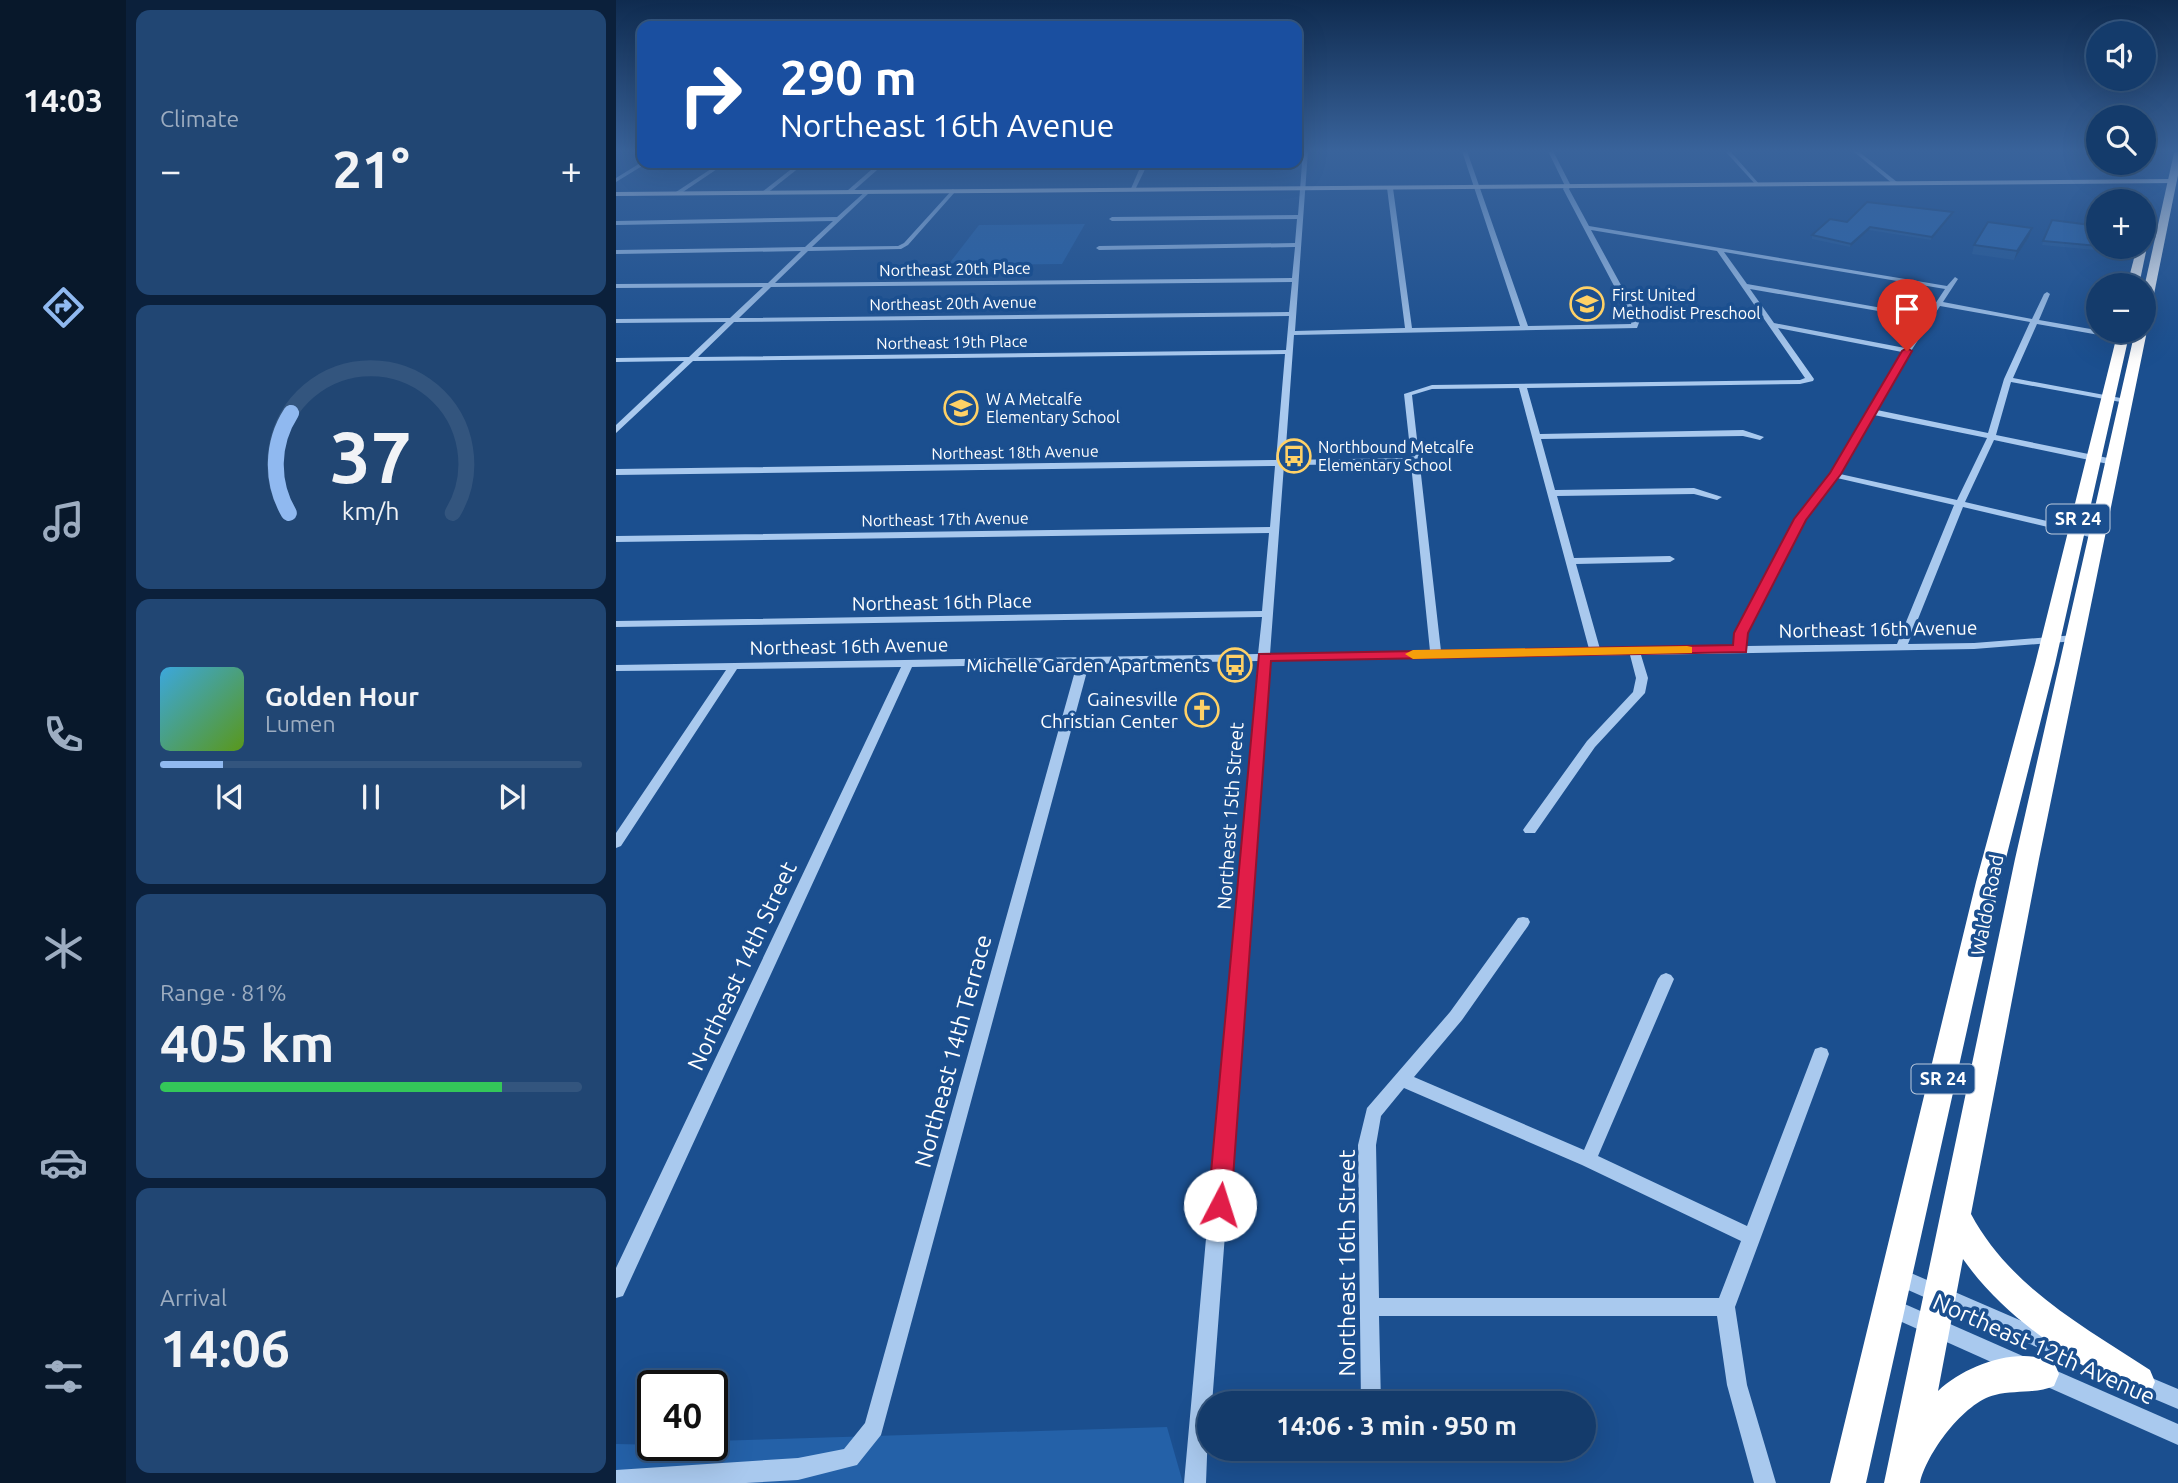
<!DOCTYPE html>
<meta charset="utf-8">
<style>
body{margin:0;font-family:Ubuntu,sans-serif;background:#214673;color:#f1f3f6;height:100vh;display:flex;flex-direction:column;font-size:26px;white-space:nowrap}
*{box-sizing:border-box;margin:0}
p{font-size:23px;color:#9dadc1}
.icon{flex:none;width:38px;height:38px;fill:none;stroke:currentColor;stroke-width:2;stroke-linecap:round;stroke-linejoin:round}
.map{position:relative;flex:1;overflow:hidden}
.side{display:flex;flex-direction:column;gap:10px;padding:10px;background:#0b203b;width:490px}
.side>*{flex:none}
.hud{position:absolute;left:21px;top:21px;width:665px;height:147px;border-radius:14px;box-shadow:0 7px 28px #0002,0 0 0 2px #33557e;background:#1a4fa0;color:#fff;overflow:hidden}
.controls{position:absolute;left:1470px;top:21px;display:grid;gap:14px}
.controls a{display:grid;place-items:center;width:70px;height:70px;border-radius:50%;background:#143b6b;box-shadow:0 7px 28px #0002,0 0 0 2px #33557e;font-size:35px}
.speed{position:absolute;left:21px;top:1370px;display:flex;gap:14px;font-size:35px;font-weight:700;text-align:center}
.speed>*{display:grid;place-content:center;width:91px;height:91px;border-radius:50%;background:#143b6b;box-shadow:0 7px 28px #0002,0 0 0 2px #33557e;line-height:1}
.speed .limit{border:4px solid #111;border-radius:10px;background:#fff;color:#111}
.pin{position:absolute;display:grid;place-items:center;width:60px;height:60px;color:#fff;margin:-72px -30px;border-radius:50% 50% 50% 0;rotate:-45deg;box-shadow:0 0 7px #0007}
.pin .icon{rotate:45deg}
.me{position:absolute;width:77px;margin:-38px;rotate:5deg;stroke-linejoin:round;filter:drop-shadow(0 0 5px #0008)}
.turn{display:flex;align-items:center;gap:24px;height:147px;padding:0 28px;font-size:32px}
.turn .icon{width:91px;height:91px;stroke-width:2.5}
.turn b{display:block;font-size:49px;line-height:60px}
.big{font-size:52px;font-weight:600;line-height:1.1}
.side .widget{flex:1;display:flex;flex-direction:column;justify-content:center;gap:10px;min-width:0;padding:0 24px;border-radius:14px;background:#214673}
.side .dial{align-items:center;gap:0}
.dial svg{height:182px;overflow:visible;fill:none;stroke:#33557e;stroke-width:7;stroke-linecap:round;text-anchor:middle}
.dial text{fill:#f1f3f6;stroke:none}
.song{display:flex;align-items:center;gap:21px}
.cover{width:84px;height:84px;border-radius:10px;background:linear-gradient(135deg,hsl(200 70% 55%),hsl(90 70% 35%))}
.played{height:7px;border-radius:4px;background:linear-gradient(90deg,#90b9f0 15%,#33557e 15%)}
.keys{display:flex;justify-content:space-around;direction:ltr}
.heat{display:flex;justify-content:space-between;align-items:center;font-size:38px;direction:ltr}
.charge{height:10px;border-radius:5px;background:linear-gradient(90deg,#34c759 81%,#33557e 0)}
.trip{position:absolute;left:581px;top:1391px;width:399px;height:70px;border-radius:35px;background:#143b6b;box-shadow:0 7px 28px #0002,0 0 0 2px #33557e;font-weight:600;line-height:70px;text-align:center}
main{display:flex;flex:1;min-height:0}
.tabs{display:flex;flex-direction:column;width:126px;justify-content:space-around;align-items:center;background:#08182b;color:#9dadc1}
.tabs .icon{width:49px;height:49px}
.tabs .current{color:#90b9f0}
.tabs b{font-size:32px;color:#f1f3f6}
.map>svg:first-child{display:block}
.green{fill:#2461a8}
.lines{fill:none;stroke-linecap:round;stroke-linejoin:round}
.minor{fill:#a9c9ee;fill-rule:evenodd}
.major{fill:#f0f6ff;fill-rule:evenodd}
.highway{fill:#fff;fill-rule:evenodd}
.wall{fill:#245895}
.shaded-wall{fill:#1d4779}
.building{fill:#2a66ad;stroke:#1d4779;stroke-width:2}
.route{fill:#e11d48;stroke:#92132f;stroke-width:2}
.slow{fill:#f59e0b}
.labels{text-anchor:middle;stroke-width:7;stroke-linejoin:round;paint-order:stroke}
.far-street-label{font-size:16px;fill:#fff;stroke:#1b4f8f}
.far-poi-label{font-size:16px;fill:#fff;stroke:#1b4f8f;text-anchor:start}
.shield{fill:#1b4f8f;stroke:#bbcadd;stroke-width:2}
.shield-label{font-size:18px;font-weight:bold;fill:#fff}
.street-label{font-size:19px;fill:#fff;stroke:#1b4f8f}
.poi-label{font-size:19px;fill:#fff;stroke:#1b4f8f;text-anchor:end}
.near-street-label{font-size:23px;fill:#fff;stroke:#1b4f8f}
</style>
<main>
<nav class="tabs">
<b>14:03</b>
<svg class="icon current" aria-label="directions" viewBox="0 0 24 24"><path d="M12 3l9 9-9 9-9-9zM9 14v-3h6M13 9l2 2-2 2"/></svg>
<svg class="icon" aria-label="music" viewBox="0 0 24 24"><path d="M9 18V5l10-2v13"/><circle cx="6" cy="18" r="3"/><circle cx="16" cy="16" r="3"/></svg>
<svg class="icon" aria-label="phone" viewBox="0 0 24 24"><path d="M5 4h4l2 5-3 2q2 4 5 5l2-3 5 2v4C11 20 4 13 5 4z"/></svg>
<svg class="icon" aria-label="climate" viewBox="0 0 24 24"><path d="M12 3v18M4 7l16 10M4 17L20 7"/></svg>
<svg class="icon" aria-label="car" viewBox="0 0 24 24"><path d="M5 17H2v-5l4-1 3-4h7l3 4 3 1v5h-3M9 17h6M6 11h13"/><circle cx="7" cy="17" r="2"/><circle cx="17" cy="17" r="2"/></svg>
<svg class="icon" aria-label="filters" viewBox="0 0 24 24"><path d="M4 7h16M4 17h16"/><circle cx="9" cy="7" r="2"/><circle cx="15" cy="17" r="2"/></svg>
</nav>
<section class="side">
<div class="widget"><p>Climate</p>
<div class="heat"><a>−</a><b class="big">21°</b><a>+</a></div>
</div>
<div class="widget dial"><svg viewBox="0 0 100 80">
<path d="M14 69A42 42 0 1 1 86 69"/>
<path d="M14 69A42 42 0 0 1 15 25" stroke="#90b9f0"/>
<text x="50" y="56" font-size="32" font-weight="700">37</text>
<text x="50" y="72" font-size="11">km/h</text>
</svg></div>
<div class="widget">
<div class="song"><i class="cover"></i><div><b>Golden Hour</b><p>Lumen</p></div></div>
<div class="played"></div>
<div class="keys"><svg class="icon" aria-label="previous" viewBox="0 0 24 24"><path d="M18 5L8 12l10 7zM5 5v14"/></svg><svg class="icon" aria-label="pause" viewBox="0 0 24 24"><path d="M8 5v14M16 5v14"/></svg><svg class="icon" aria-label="next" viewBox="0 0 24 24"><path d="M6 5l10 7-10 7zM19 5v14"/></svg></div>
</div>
<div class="widget"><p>Range · 81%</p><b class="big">405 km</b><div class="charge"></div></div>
<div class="widget"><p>Arrival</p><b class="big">14:06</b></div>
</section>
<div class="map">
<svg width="1562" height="1483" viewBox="0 0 1562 1483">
<rect width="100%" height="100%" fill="#1b4f8f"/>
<!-- green -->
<g class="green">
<path d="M 469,224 L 446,264 L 332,265 L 363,225 Z"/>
<path d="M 551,1427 L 567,1483 L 0,1483 L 0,1444 L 96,1446 L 96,1441 Z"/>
</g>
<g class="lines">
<!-- minor -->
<g class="minor">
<path d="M 687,151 L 692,151 L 679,331 L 789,328 L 771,188 L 774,186 L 777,188 L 796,328 L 904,326 L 846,151 L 851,151 L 912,326 L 1015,324 L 1016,320 L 947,189 L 949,186 L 932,151 L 937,151 L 955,186 L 953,189 L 973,226 L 1331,286 L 1339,277 L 1342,279 L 1327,302 L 1416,319 L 1428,294 L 1431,292 L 1434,294 L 1423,320 L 1526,338 L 1526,342 L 1523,342 L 1421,324 L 1397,378 L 1510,399 L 1514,401 L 1510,403 L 1395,382 L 1380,435 L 1497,459 L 1501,462 L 1497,465 L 1378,440 L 1349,502 L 1482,533 L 1487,536 L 1482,539 L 1347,507 L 1292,644 L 1358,643 L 1459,635 L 1464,638 L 1459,641 L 1358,649 L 1025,655 L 1032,678 L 1029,693 L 979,747 L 919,833 L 909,833 L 907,830 L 909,827 L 971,741 L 1017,692 L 1020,678 L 1014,655 L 653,661 L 596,1404 L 593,1404 L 590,1483 L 568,1483 L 642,661 L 473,664 L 265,1435 L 241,1465 L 182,1480 L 130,1483 L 0,1483 L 0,1470 L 182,1458 L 228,1449 L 249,1423 L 461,664 L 296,667 L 7,1296 L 0,1298 L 0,1268 L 285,667 L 121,669 L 5,846 L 0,848 L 0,833 L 110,670 L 0,671 L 0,665 L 642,654 L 646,617 L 0,627 L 0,621 L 646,611 L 653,533 L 0,542 L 0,536 L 654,527 L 659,466 L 0,475 L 0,469 L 660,460 L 669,354 L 77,361 L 0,433 L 0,425 L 68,361 L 0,362 L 0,358 L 73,357 L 110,322 L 0,323 L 0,319 L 114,318 L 147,287 L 0,288 L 0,284 L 152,283 L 185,251 L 0,254 L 0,250 L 189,247 L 217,221 L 0,225 L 0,221 L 221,217 L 251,190 L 253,193 L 196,247 L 282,246 L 288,243 L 337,189 L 339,192 L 292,245 L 285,249 L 192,251 L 159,283 L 676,278 L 679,247 L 483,250 L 480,248 L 483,246 L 679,243 L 681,219 L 496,221 L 493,219 L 496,217 L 682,215 ZM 975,230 L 1101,251 L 1189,378 L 1184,380 L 816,385 L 788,394 L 795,458 L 669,460 L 678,335 L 1021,328 L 1024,320 ZM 1108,252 L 1329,289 L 1311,316 L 1131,284 ZM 676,282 L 673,312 L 123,318 L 155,287 ZM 1134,289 L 1309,319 L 1289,348 L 1158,323 ZM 1324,306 L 1414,322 L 1388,379 L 1372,433 L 1261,410 L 1295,351 ZM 673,316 L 670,350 L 82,357 L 118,322 ZM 1162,328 L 1286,352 L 1215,474 L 1179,519 L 1120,633 L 1119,647 L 984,649 L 960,564 L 1054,562 L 1059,559 L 1054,556 L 958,558 L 941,496 L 1078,494 L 1101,500 L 1106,497 L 1078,488 L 939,490 L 925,439 L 1127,436 L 1144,440 L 1148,437 L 1127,430 L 924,434 L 911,388 L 1184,384 L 1197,381 L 1198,379 ZM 903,388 L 973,649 L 825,651 L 796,395 L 816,389 ZM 1258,415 L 1371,438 L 1341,500 L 1224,474 ZM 795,464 L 814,651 L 654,654 L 668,465 ZM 1221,478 L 1338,505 L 1281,644 L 1131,646 L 1130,633 L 1188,520 Z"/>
<path d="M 1109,151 L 1114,151 L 1144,185 L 1140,185 Z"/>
<path d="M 1237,151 L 1242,151 L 1281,182 L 1281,184 L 1277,184 Z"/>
<path d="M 26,162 L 31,163 L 0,182 L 0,178 Z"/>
<path d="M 104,163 L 110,163 L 64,194 L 60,194 L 60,192 Z"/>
<path d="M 183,163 L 189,163 L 150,194 L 146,194 L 146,192 Z"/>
<path d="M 263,163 L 269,163 L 235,193 L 231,193 L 231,191 Z"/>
<path d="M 526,163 L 532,163 L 519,190 L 514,191 Z"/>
<path d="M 907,917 L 912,918 L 914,922 L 912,926 L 846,1020 L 798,1077 L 968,1150 L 1042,979 L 1045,975 L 1050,973 L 1055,975 L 1058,979 L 982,1156 L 1131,1226 L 1197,1054 L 1199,1049 L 1205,1047 L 1211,1049 L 1213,1054 L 1119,1307 L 1131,1385 L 1160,1483 L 1138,1483 L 1111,1385 L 1101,1316 L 763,1316 L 765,1404 L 745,1404 L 742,1145 L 751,1108 L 834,1012 L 902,918 ZM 788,1088 L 966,1165 L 1125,1241 L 1103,1298 L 763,1298 L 760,1145 L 765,1116 Z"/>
<path d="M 1281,1267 L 1457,1343 L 1460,1350 L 1457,1357 L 1450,1360 L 1274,1282 L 1272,1276 L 1274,1270 Z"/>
<path d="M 1275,1298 L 1409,1357 L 1412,1364 L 1409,1371 L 1402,1374 L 1268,1314 L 1265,1307 L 1268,1300 Z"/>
<path d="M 1425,1364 L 1562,1424 L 1562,1445 L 1418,1381 L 1415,1374 L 1418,1367 Z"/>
<path d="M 1524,1373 L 1562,1389 L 1562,1409 L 1517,1390 L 1514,1383 L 1517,1376 Z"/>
</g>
<!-- major -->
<path class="major" d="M 1556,179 L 1559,183 L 0,196 L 0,192 Z"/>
<!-- highway -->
<g class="highway">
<path d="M 1562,151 L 1562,175 L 1534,314 L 1528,318 L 1528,288 L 1558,153 Z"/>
<path d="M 1528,244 L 1531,247 L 1523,285 L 1511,285 L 1521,247 Z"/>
<path d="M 1528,328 L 1531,331 L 1423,859 L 1355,1214 C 1394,1287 1467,1326 1534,1370 L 1539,1382 L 1534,1394 L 1522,1399 L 1510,1394 C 1450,1354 1389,1319 1347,1259 L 1322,1391 C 1350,1365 1401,1346 1438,1362 L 1443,1374 L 1438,1386 C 1419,1394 1399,1390 1379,1395 C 1348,1402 1310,1454 1304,1483 L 1268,1483 L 1399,859 L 1519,331 L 1528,331 Z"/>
<path d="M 1502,331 L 1514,331 L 1439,664 L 1384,882 L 1250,1483 L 1214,1483 L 1360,882 L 1419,664 Z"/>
</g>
</g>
<!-- wall -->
<g class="wall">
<path d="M 1337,212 L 1336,215 L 1315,240 L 1253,230 L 1234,247 L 1196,239 L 1196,235 L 1231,222 Z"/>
<path d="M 1482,226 L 1482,247 L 1502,247 L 1500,252 L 1426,245 L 1427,241 Z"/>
<path d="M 1416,228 L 1413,237 L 1398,260 L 1356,254 L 1358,245 Z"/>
</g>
<!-- shaded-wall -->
<g class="shaded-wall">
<path d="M 1337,212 L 1336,215 L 1315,240 L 1316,237 Z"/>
<path d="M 1254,227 L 1253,230 L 1234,247 L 1235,244 Z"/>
<path d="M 1416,228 L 1413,237 L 1398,260 L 1401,251 Z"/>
</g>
<!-- building -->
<g class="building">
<path d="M 1251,202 L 1337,212 L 1316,237 L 1254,227 L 1235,244 L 1196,235 L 1214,219 L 1231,222 Z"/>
<path d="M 1436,220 L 1482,226 L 1482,246 L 1427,241 Z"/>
<path d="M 1372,222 L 1416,228 L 1401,251 L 1358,245 Z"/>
</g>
<!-- sky -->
<linearGradient id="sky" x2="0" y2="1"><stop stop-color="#0f2b4f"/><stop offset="0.42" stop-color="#39639b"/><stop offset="1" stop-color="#39639b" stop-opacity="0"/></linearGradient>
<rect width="1562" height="359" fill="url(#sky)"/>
<!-- route -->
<path class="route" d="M 1291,348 L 1296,351 L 1225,474 L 1190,520 L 1132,633 L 1130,652 L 655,661 L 615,1205 L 612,1212 L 604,1215 L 596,1212 L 592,1205 L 643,654 L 1117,645 L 1118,633 L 1178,519 L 1214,473 L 1286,351 Z"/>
<!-- slow -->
<path class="slow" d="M 1071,646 L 1076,647 L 1076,653 L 797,659 L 789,654 L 797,650 Z"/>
<!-- icons -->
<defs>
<symbol id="school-ring" viewBox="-11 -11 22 22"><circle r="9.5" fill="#1b4f8f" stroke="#ffd166" stroke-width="1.5"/><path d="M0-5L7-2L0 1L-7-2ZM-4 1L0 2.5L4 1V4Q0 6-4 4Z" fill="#ffd166"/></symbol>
<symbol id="bus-ring" viewBox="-11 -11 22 22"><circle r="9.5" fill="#1b4f8f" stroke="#ffd166" stroke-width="1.5"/><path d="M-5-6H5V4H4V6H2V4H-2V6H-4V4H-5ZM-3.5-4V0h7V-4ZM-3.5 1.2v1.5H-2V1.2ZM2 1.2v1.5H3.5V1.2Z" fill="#ffd166"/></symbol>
<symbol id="church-ring" viewBox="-11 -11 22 22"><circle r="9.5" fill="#1b4f8f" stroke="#ffd166" stroke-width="1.5"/><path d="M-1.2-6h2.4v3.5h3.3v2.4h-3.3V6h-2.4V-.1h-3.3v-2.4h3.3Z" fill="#ffd166"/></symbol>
</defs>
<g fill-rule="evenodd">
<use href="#school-ring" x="952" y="285" width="38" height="38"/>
<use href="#school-ring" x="326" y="389" width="38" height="38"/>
<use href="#bus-ring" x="659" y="437" width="38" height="38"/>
<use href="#bus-ring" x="600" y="646" width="38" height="38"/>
<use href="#church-ring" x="567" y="691" width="38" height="38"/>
</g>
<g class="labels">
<!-- far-street labels -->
<g class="far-street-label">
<text transform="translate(339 269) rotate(-1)" y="6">Northeast 20th Place</text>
<text transform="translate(337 303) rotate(-1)" y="6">Northeast 20th Avenue</text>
<text transform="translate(336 342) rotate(-1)" y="6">Northeast 19th Place</text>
<text transform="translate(399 452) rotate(-1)" y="6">Northeast 18th Avenue</text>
<text transform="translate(329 519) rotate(-1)" y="6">Northeast 17th Avenue</text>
</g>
<!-- far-poi labels -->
<g class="far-poi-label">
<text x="996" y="301">First United<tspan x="996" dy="18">Methodist Preschool</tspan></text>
<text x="370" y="405">W A Metcalfe<tspan x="370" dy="18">Elementary School</tspan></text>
<text x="702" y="453">Northbound Metcalfe<tspan x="702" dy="18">Elementary School</tspan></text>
</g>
<!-- shield labels -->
<g class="shield">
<rect x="1430.5" y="504.5" width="63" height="29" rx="5"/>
<rect x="1295.5" y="1064.5" width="63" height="29" rx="5"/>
</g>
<g class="shield-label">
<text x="1462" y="525">SR 24</text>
<text x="1327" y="1085">SR 24</text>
</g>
<!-- street labels -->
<g class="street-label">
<text transform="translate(326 602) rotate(-1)" y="7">Northeast 16th Place</text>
<text transform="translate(1262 629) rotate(-1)" y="7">Northeast 16th Avenue</text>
<text transform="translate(233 646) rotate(-1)" y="7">Northeast 16th Avenue</text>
<text transform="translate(614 816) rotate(-86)" y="7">Northeast 15th Street</text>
<text transform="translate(1371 905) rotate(-79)" y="7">Waldo Road</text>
</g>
<!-- poi labels -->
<g class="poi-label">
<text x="594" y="672">Michelle Garden Apartments</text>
<text x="562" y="706">Gainesville<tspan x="562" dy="22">Christian Center</tspan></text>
</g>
<!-- near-street labels -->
<g class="near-street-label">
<text transform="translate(126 966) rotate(-65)" y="8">Northeast 14th Street</text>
<text transform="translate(337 1051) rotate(-75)" y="8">Northeast 14th Terrace</text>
<text transform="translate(731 1263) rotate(-90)" y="8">Northeast 16th Street</text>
<text transform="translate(1428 1349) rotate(24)" y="8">Northeast 12th Avenue</text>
</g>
</g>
</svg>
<div class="controls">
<a><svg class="icon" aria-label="sound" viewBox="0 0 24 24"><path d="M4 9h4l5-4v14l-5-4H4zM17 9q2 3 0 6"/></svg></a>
<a><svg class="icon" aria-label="search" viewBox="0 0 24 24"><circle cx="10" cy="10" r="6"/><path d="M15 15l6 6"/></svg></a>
<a>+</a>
<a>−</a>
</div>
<div class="speed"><div class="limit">40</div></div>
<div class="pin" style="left:1291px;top:351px;background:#d93025"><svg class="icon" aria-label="arrive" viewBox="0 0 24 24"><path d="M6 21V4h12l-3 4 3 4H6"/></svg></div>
<svg class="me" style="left:604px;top:1205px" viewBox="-20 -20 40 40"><circle r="19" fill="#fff"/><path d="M0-13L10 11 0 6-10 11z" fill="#e11d48"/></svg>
<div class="trip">14:06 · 3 min · 950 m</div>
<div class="hud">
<div class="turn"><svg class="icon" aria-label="right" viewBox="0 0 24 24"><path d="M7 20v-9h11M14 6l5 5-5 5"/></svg><div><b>290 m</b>Northeast 16th Avenue</div></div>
</div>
</div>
</main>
